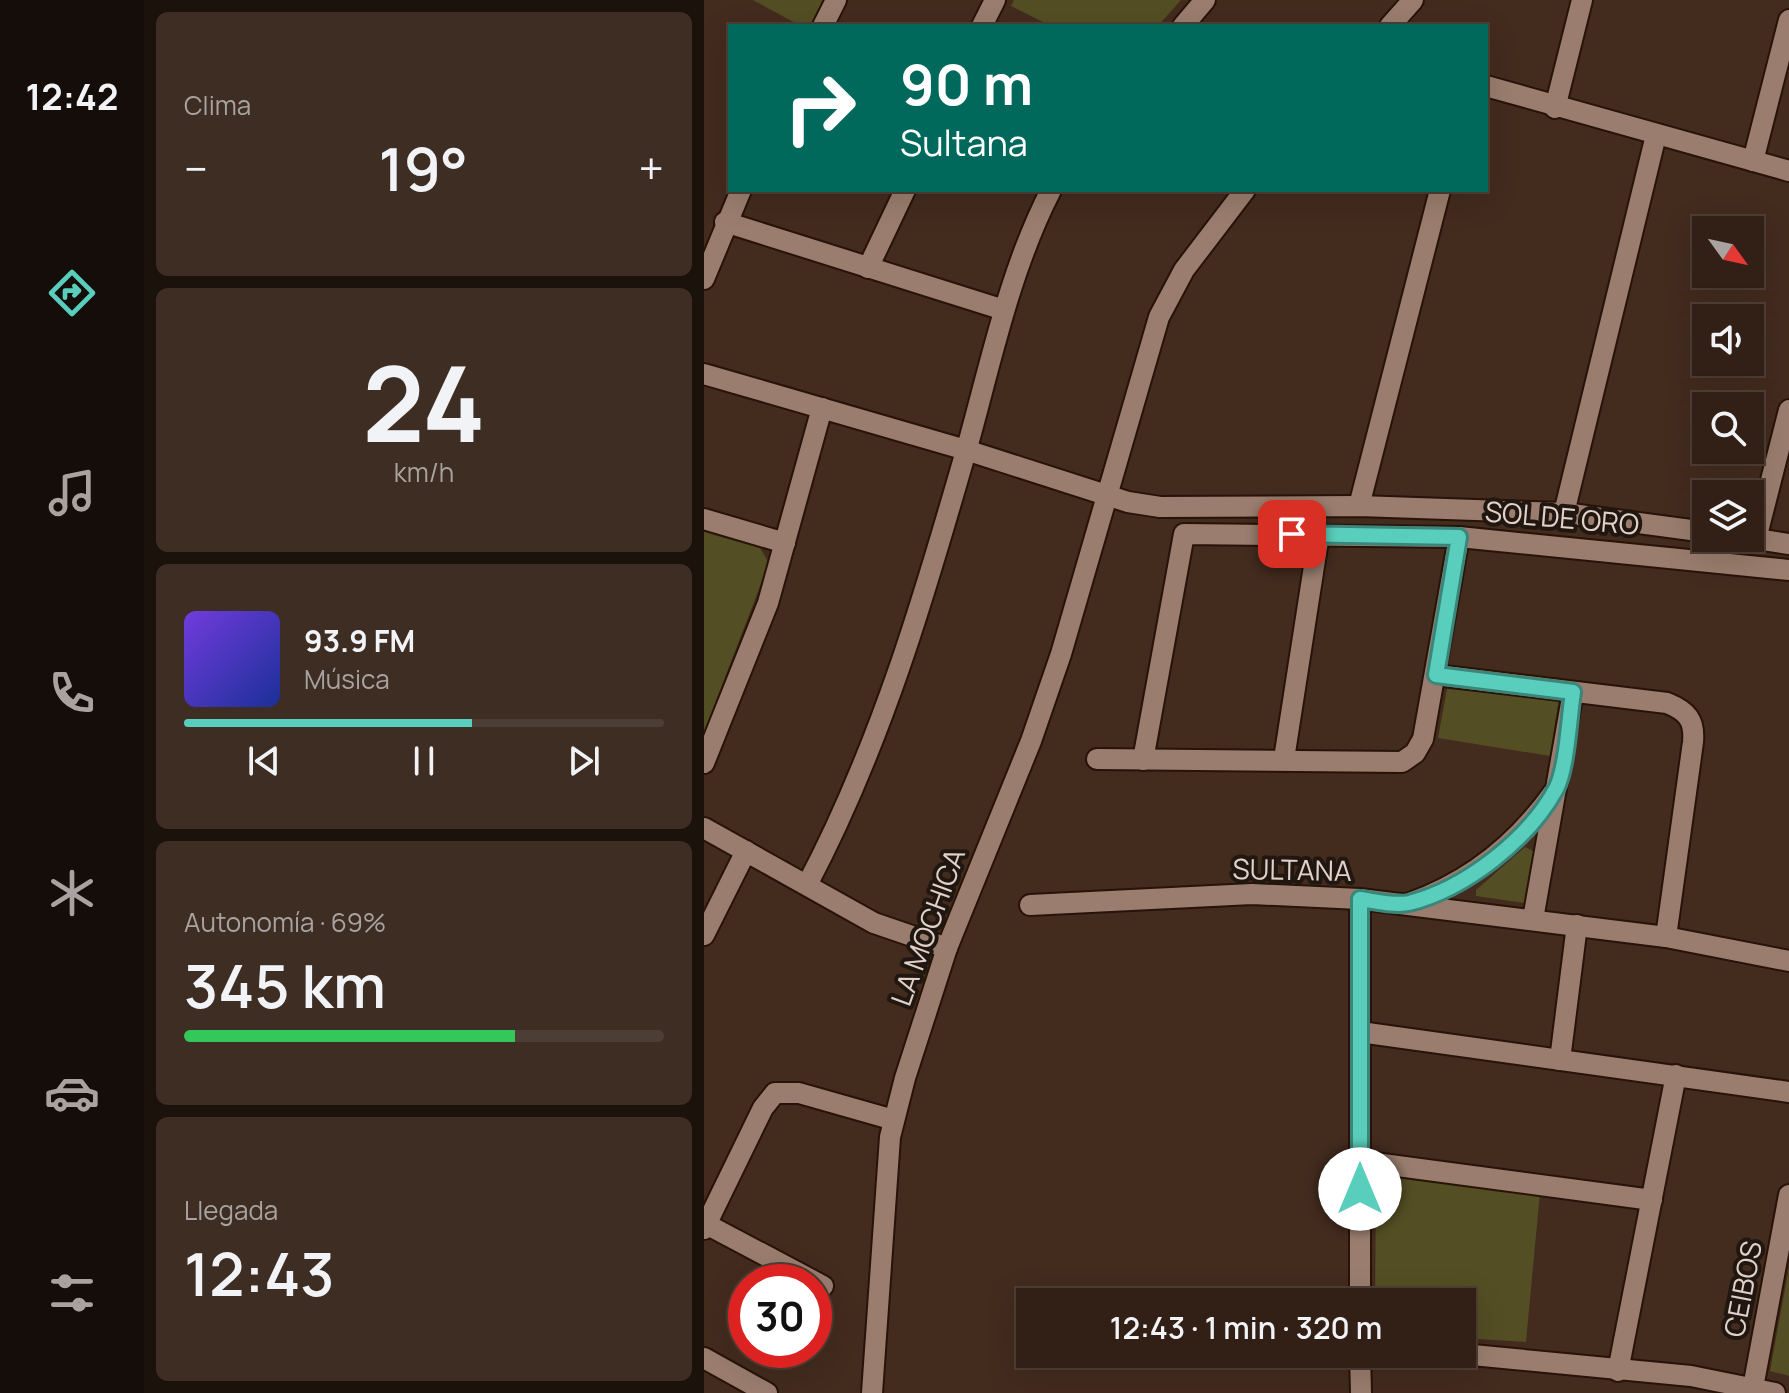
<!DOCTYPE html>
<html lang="es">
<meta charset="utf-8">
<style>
body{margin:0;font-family:Manrope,sans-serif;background:#3d2d23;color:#f1f3f6;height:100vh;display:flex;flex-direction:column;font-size:30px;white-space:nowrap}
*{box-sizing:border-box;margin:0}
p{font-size:26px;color:#a8a3a1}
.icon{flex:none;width:44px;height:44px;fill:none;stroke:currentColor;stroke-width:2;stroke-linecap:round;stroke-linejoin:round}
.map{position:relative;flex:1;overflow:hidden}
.drawer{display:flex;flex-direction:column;gap:12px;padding:12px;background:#1c120c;width:560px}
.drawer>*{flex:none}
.hud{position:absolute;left:24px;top:24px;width:760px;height:168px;border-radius:0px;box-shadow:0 8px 32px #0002,0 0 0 2px #4d3e35;background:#00695c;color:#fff;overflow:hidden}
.needle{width:52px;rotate:123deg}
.controls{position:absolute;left:988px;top:216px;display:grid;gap:16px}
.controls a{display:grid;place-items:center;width:72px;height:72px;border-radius:0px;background:#322016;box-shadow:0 8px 32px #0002,0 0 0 2px #4d3e35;font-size:40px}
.speed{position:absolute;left:24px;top:1264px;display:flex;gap:16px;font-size:40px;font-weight:700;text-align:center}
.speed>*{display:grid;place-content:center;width:104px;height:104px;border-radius:50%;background:#322016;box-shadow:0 8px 32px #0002,0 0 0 2px #4d3e35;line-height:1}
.speed .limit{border:12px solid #d22;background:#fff;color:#111}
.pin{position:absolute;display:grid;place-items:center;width:68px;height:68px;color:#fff;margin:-34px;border-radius:16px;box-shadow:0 4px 12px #0006}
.me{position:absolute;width:88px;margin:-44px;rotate:0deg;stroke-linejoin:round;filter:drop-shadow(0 0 6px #0008)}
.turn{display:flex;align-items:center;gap:28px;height:168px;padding:0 40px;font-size:36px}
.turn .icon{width:104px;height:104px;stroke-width:2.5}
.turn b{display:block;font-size:56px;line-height:68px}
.big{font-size:60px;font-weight:600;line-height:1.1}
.drawer .tile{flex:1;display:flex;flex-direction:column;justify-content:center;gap:12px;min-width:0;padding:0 28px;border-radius:12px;background:#3d2d23}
.drawer .dial{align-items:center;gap:0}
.dial b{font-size:104px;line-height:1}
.song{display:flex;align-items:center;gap:24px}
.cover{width:96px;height:96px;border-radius:12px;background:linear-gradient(135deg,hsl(260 70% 55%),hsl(230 70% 35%))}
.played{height:8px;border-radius:4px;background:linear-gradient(90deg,#5acebc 60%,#4d3e35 60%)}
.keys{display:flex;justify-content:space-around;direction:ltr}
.heat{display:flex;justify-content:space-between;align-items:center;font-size:44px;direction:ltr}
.charge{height:12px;border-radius:6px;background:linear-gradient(90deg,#34c759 69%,#4d3e35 0)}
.trip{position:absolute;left:312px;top:1288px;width:460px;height:80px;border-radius:0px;background:#322016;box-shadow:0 8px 32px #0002,0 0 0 2px #4d3e35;font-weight:600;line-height:80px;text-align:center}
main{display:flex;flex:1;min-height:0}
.tab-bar{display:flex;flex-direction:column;width:144px;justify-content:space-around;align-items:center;background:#140d09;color:#a8a3a1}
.tab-bar .icon{width:56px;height:56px}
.tab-bar .on{color:#5acebc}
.tab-bar b{font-size:36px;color:#f1f3f6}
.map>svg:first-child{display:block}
.green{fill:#534e23}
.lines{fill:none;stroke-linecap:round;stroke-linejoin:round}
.minor-casing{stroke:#281307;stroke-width:24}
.minor{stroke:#9a7d6e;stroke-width:20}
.route-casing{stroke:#3a867a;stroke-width:20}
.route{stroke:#5acebc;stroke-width:14}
.labels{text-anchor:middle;stroke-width:8;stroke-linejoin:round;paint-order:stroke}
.street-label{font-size:28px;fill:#e1d1c9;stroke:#211711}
</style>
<main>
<nav class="tab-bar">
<b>12:42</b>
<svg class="icon on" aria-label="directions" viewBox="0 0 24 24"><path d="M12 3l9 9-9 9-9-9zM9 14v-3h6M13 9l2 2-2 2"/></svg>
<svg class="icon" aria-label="music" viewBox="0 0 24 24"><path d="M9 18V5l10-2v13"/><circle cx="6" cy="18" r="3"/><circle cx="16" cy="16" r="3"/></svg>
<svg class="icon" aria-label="phone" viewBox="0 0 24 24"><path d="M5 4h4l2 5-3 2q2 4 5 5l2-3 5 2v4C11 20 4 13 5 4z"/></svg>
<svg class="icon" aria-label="climate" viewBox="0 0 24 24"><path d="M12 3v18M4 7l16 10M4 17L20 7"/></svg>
<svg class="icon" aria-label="car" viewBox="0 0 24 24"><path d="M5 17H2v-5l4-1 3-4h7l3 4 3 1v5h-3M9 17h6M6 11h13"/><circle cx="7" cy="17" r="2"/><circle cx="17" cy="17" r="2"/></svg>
<svg class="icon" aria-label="filters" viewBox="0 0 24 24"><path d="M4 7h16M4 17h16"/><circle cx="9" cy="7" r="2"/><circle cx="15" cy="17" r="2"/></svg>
</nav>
<section class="drawer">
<div class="tile"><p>Clima</p>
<div class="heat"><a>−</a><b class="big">19°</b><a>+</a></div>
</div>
<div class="tile dial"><b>24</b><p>km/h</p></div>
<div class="tile">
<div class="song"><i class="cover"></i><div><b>93.9 FM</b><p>Música</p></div></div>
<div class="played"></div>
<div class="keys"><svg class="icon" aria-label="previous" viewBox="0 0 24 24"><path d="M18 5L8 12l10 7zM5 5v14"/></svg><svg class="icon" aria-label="pause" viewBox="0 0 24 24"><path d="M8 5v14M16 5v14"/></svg><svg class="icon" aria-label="next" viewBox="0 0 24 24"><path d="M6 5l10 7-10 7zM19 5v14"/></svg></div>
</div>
<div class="tile"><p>Autonomía · 69%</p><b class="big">345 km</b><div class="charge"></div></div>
<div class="tile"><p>Llegada</p><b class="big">12:43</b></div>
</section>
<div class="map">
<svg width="1085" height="1393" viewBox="0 0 1085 1393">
<rect width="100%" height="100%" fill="#432b1e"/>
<!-- green -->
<g class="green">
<path d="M 49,0 L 119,0 L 106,26 L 97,26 Z"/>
<path d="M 310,0 L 477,0 L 454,26 L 347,26 L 307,6 Z"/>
<path d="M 0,532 L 56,548 L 65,563 L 0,732 Z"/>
<path d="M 743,689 L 855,698 L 846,756 L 734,738 Z"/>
<path d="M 821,847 L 831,852 L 820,903 L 772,896 L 772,890 Z"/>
<path d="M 672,1172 L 836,1193 L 822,1342 L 758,1338 L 758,1302 L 671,1302 Z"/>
<path d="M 1085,1267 L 1085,1376 L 1066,1371 Z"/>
</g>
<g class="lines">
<defs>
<g id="minor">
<path d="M 119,26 L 132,0"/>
<path d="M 278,26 L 291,0"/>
<path d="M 479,26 L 501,0"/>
<path d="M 686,26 L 709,0"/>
<path d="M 782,86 L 1085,171"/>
<path d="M 851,108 L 878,0"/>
<path d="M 1049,161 L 1085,20"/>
<path d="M 21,222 L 300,310"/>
<path d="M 164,268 L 201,190"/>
<path d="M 0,279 L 37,190"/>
<path d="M 0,374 L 262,450 L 424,502 L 456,507 L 655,506 L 860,513 L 1002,532"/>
<path d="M 655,506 L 736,190"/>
<path d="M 860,513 L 952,135"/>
<path d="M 0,519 L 81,543"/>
<path d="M 1046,538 L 1085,544"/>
<path d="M 1052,539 L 1085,410"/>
<path d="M 732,675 L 963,703 C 983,711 991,720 989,742 L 962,937"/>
<path d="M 393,759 L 698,762 L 711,753 L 719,739 L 755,537"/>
<path d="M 580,759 L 615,534"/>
<path d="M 439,760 L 480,534 L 755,537 L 1085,570"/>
<path d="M 0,763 L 64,603 L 118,408"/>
<path d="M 0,828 L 170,923 L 243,948"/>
<path d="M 103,885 C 178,743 222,591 266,437 C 289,353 307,268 347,190"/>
<path d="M 706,903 C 765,882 812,845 849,793"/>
<path d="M 326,905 L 548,894 L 656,899 L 962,937 L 1085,961"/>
<path d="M 829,919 L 869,692"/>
<path d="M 0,935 L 42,851"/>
<path d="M 656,1032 L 1085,1092"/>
<path d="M 856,1060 L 873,925"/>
<path d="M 656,1161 L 948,1200"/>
<path d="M 2,1224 L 119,1286"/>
<path d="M 0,1229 L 59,1108 L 71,1093 L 95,1093 L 190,1120"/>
<path d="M 656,1302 L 656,899"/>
<path d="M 656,1354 L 657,1393"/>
<path d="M 758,1354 L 987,1376 L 1071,1393"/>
<path d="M 0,1358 L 63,1393"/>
<path d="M 914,1371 L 972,1075"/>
<path d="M 168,1393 L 186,1137 L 201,1078 L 243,948 L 327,741 L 357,654 L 455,317 L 480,270 L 541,190"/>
<path d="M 1048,1393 L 1085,1195"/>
</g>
</defs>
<!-- minor casing -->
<use href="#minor" class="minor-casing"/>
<!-- minor -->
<use href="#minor" class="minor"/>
</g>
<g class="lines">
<defs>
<path id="route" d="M 588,534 L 755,537 L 732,675 L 869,692 C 865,718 863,768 852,789 C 824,840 761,889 705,903 C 690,906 671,901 656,899 L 656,1189"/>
</defs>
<!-- route casing -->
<use href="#route" class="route-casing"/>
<!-- route -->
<use href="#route" class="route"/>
</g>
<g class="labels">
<!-- street labels -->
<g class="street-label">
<text transform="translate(858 518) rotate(5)" y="10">SOL DE ORO</text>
<text transform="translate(588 870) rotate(1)" y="10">SULTANA</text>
<text transform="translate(224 927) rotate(-70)" y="10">LA MOCHICA</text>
<text transform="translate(1039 1289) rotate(-79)" y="10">CEIBOS</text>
</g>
</g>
</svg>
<div class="controls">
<a><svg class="needle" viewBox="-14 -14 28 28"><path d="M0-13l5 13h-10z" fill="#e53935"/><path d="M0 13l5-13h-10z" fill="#a8a3a1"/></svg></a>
<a><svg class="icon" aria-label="sound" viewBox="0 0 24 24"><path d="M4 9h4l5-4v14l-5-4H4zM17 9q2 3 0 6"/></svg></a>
<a><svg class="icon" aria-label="search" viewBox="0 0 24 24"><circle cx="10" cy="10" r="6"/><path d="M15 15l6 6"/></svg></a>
<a><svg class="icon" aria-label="layers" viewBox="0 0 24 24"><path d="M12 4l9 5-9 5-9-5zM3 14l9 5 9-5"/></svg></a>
</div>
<div class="speed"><div class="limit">30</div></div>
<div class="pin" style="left:588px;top:534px;background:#d93025"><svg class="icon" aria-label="arrive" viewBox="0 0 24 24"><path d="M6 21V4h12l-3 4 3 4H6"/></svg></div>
<svg class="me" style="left:656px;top:1189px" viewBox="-20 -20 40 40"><circle r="19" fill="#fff"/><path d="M0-13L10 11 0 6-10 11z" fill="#5acebc"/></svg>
<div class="trip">12:43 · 1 min · 320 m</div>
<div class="hud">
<div class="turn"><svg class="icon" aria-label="right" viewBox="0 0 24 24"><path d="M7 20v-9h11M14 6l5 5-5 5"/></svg><div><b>90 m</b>Sultana</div></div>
</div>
</div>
</main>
